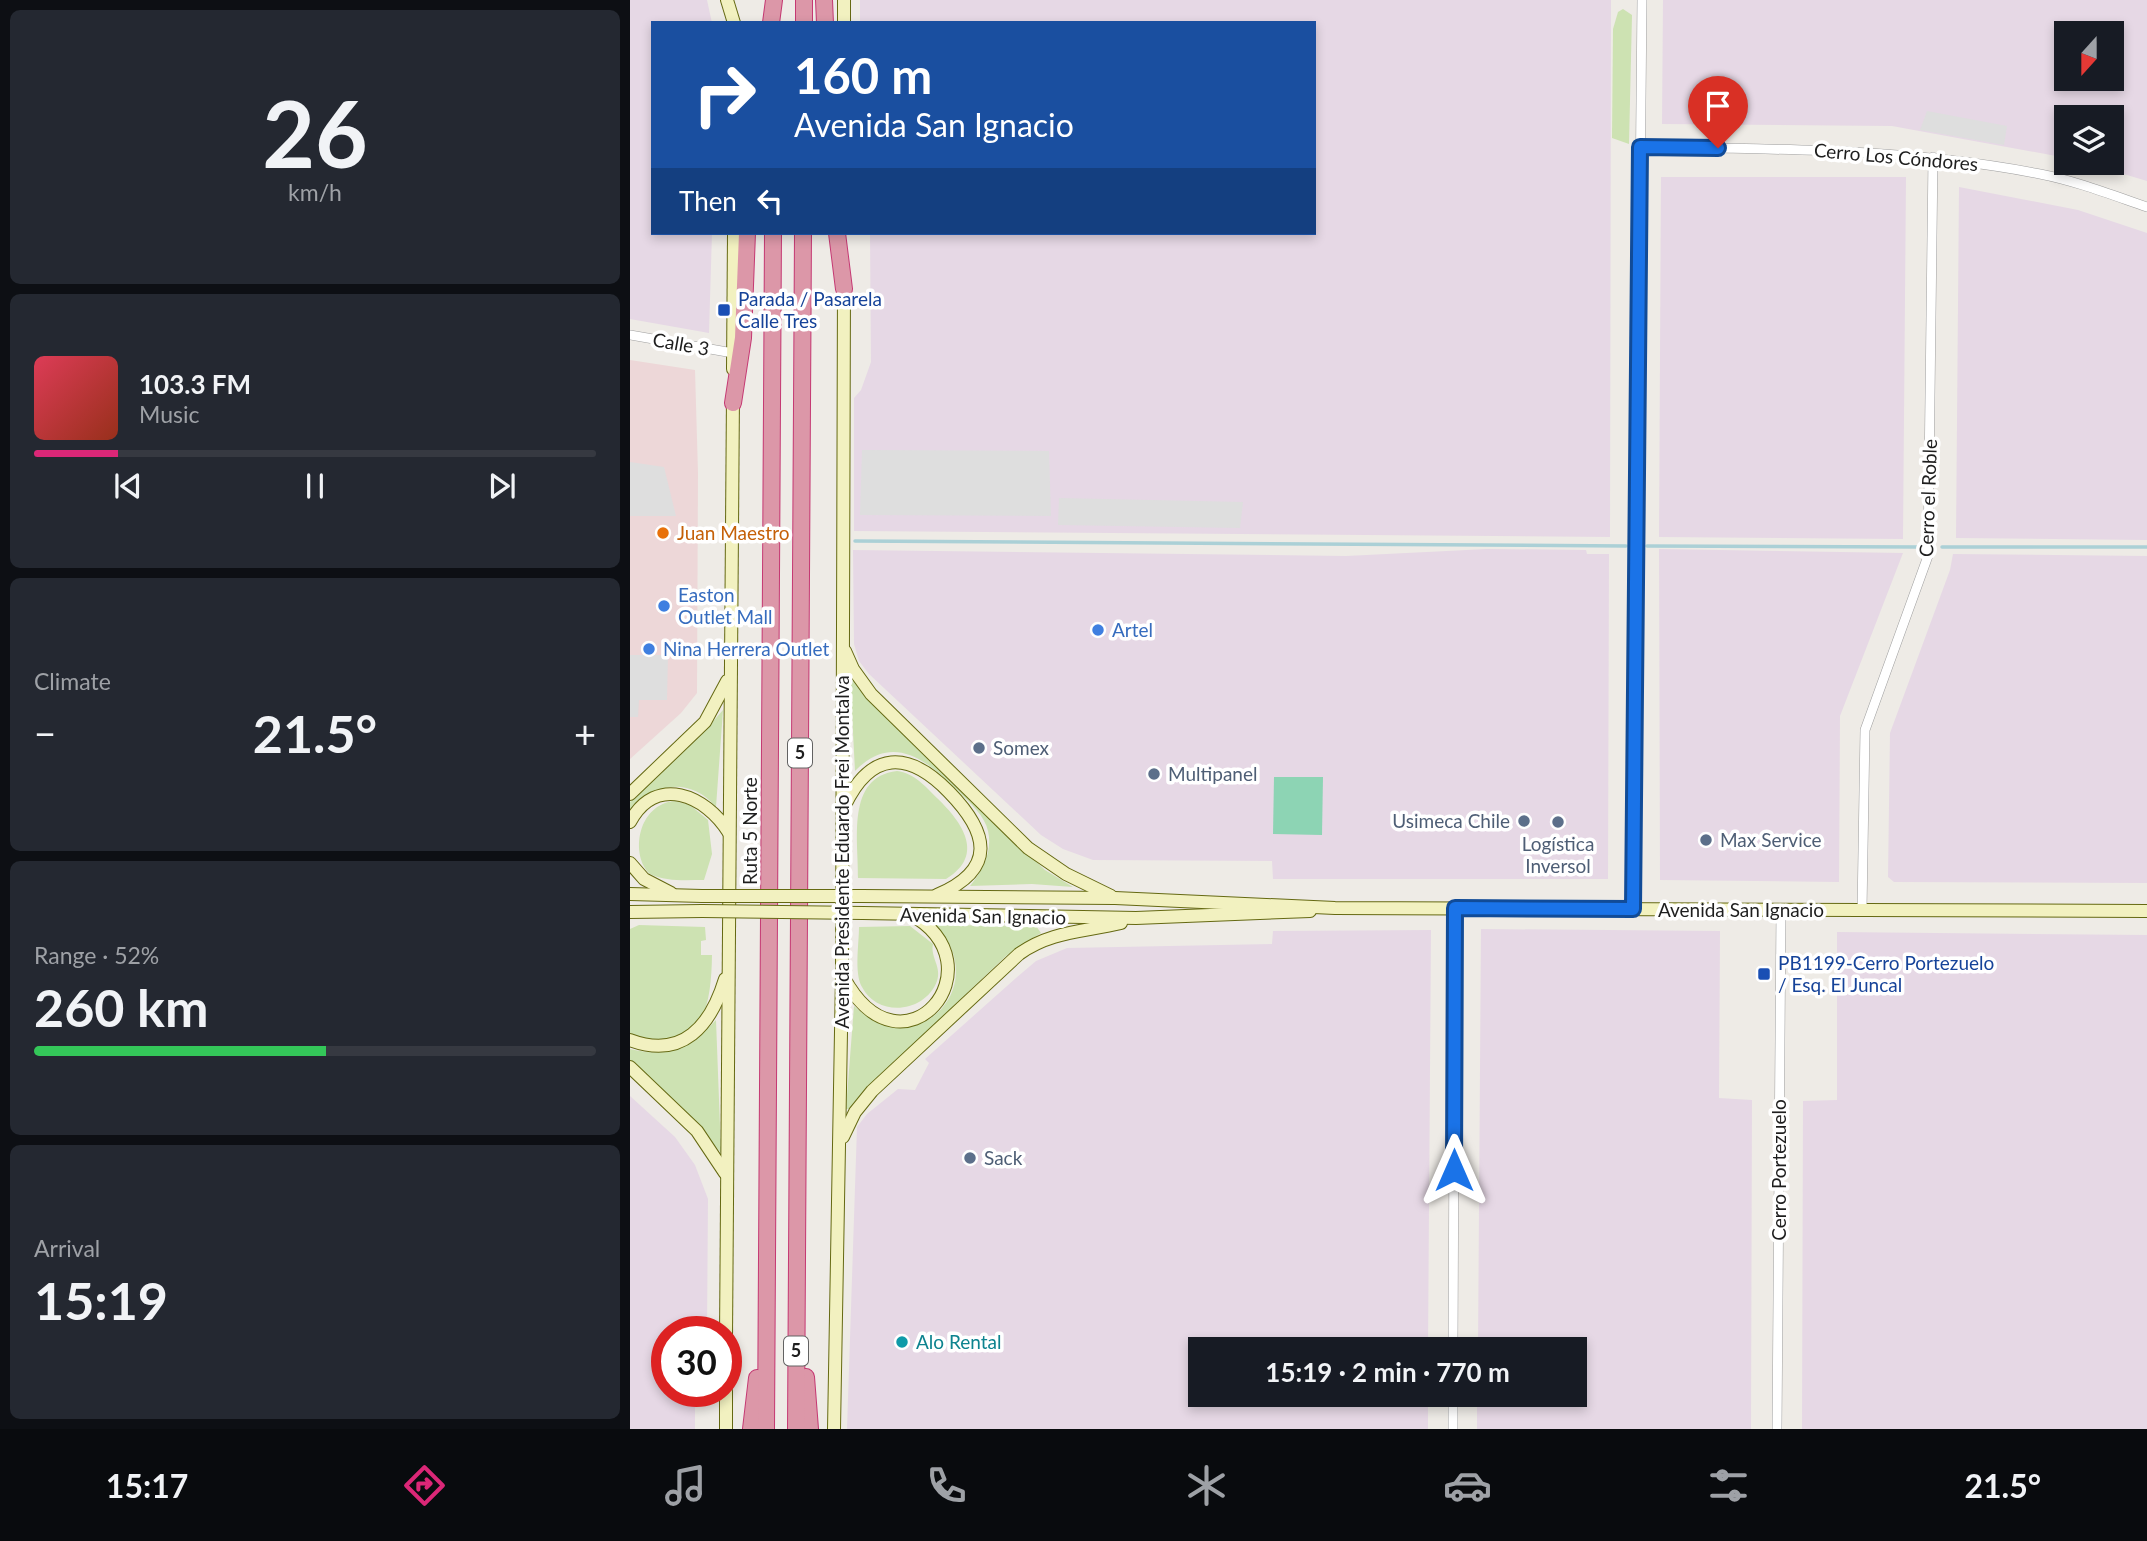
<!DOCTYPE html>
<meta charset="utf-8">
<style>
body{margin:0;font-family:Lato,sans-serif;background:#242831;color:#f1f3f6;height:100vh;display:flex;flex-direction:column;font-size:26px;white-space:nowrap}
*{box-sizing:border-box;margin:0}
p{font-size:23px;color:#9ea1a6}
.icon{flex:none;width:38px;height:38px;fill:none;stroke:currentColor;stroke-width:2;stroke-linecap:round;stroke-linejoin:round}
.map{position:relative;flex:1;overflow:hidden}
.drawer{display:flex;flex-direction:column;gap:10px;padding:10px;background:#0d0f14;width:630px}
.drawer>*{flex:none}
.hud{position:absolute;left:21px;top:21px;width:665px;height:214px;border-radius:0px;box-shadow:0 4px 10px #0003;background:#1a4fa0;color:#fff;overflow:hidden}
.needle{width:46px;rotate:201deg}
.controls{position:absolute;left:1424px;top:21px;display:grid;gap:14px}
.controls a{display:grid;place-items:center;width:70px;height:70px;border-radius:0px;background:#171b24;box-shadow:0 4px 10px #0003;font-size:35px}
.speed{position:absolute;left:21px;top:1316px;display:flex;gap:14px;font-size:35px;font-weight:700;text-align:center}
.speed>*{display:grid;place-content:center;width:91px;height:91px;border-radius:50%;background:#171b24;box-shadow:0 4px 10px #0003;line-height:1}
.speed .limit{border:10px solid #d22;background:#fff;color:#111}
.pin{position:absolute;display:grid;place-items:center;width:60px;height:60px;color:#fff;margin:-72px -30px;border-radius:50% 50% 50% 0;rotate:-45deg;box-shadow:0 0 7px #0007}
.pin .icon{rotate:45deg}
.me{position:absolute;width:77px;margin:-38px;rotate:0deg;stroke-linejoin:round;filter:drop-shadow(0 0 5px #0008)}
.turn{display:flex;align-items:center;gap:24px;height:147px;padding:0 28px;font-size:32px}
.turn .icon{width:91px;height:91px;stroke-width:2.5}
.turn b{display:block;font-size:49px;line-height:60px}
.then{display:flex;align-items:center;height:66px;padding:0 28px;background:#0003;gap:14px;font-size:26px}
.big{font-size:52px;font-weight:700;line-height:1.1}
.drawer .tile{flex:1;display:flex;flex-direction:column;justify-content:center;gap:10px;min-width:0;padding:0 24px;border-radius:10px;background:#242831}
.drawer .dial{align-items:center;gap:0}
.dial b{font-size:91px;line-height:1}
.song{display:flex;align-items:center;gap:21px}
.cover{width:84px;height:84px;border-radius:10px;background:linear-gradient(135deg,hsl(350 70% 55%),hsl(10 70% 35%))}
.played{height:7px;border-radius:4px;background:linear-gradient(90deg,#db2777 15%,#363941 15%)}
.keys{display:flex;justify-content:space-around;direction:ltr}
.heat{display:flex;justify-content:space-between;align-items:center;font-size:38px;direction:ltr}
.charge{height:10px;border-radius:5px;background:linear-gradient(90deg,#34c759 52%,#363941 0)}
.trip{position:absolute;left:558px;top:1337px;width:399px;height:70px;border-radius:0px;background:#171b24;box-shadow:0 4px 10px #0003;font-weight:700;line-height:70px;text-align:center}
.tab-bar{display:flex;height:112px;justify-content:space-around;align-items:center;background:#090b0e;color:#9ea1a6}
.tab-bar .icon{width:49px;height:49px}
.tab-bar .on{color:#db2777}
.tab-bar b{font-size:32px;color:#f1f3f6}
main{display:flex;flex:1;min-height:0}
.map>svg:first-child{display:block}
.commercial{fill:#edd7d8}
.industrial{fill:#e6d8e5;fill-rule:evenodd}
.grass{fill:#cde2b2}
.pitch{fill:#8dd4b4}
.parking{fill:#dedede}
.lines{fill:none;stroke-linecap:round;stroke-linejoin:round}
.stream{stroke:#abd0d6;stroke-width:3.5}
.minor-casing{stroke:#9f9f9f;stroke-width:10}
.secondary-casing{stroke:#656912;stroke-width:14}
.motorway-casing{stroke:#c53973;stroke-width:18}
.minor{stroke:#fff;stroke-width:9}
.secondary{stroke:#f2f1c0;stroke-width:12}
.motorway{stroke:#dc97a8;stroke-width:16}
.secondary-bridge-casing{stroke:#656912;stroke-width:14;stroke-linecap:butt}
.secondary-bridge{stroke:#f2f1c0;stroke-width:12}
.route-casing{stroke:#114b97;stroke-width:18}
.route{stroke:#1a73e8;stroke-width:12}
.transit-dot{fill:#1a4fb4;stroke:#fff;stroke-width:2.5}
.food-dot{fill:#e8710a;stroke:#fff;stroke-width:2.5}
.shop-dot{fill:#3f7fe0;stroke:#fff;stroke-width:2.5}
.service-dot{fill:#5c6f8a;stroke:#fff;stroke-width:2.5}
.culture-dot{fill:#0f9aa8;stroke:#fff;stroke-width:2.5}
.labels{text-anchor:middle;stroke-width:7;stroke-linejoin:round;paint-order:stroke}
.shield{fill:#fff;stroke:#626262;stroke-width:2}
.shield-label{font-size:18px;font-weight:bold;fill:#1e1e1e}
.street-label{font-size:19px;fill:#1e1e1e;stroke:#fff}
.transit-label{font-size:19px;fill:#164399;stroke:#fff;text-anchor:start}
.food-label{font-size:19px;fill:#c56008;stroke:#fff;text-anchor:start}
.shop-label{font-size:19px;fill:#366cbe;stroke:#fff;text-anchor:start}
.service-label{font-size:19px;fill:#4e5e75;stroke:#fff;text-anchor:start}
.culture-label{font-size:19px;fill:#0d838f;stroke:#fff;text-anchor:start}
</style>
<main>
<section class="drawer">
<div class="tile dial"><b>26</b><p>km/h</p></div>
<div class="tile">
<div class="song"><i class="cover"></i><div><b>103.3 FM</b><p>Music</p></div></div>
<div class="played"></div>
<div class="keys"><svg class="icon" aria-label="previous" viewBox="0 0 24 24"><path d="M18 5L8 12l10 7zM5 5v14"/></svg><svg class="icon" aria-label="pause" viewBox="0 0 24 24"><path d="M8 5v14M16 5v14"/></svg><svg class="icon" aria-label="next" viewBox="0 0 24 24"><path d="M6 5l10 7-10 7zM19 5v14"/></svg></div>
</div>
<div class="tile"><p>Climate</p>
<div class="heat"><a>−</a><b class="big">21.5°</b><a>+</a></div>
</div>
<div class="tile"><p>Range · 52%</p><b class="big">260 km</b><div class="charge"></div></div>
<div class="tile"><p>Arrival</p><b class="big">15:19</b></div>
</section>
<div class="map">
<svg width="1517" height="1429" viewBox="0 0 1517 1429">
<rect width="100%" height="100%" fill="#eeebe6"/>
<!-- commercial -->
<path class="commercial" d="M 0,360 L 65,370 L 68,473 L 67,693 L 51,713 L 0,759 Z"/>
<!-- industrial -->
<g class="industrial">
<path d="M 0,0 L 77,0 L 82,23 L 23,23 L 23,233 L 82,233 L 79,333 L 0,319 Z"/>
<path d="M 230,0 L 981,0 L 980,537 L 224,531 L 224,398 L 231,390 L 241,362 L 240,233 L 684,233 L 684,23 L 230,23 Z"/>
<path d="M 1033,0 L 1517,0 L 1517,181 L 1457,163 L 1482,163 L 1482,117 L 1437,117 L 1437,158 L 1262,126 L 1032,124 ZM 1437,33 L 1482,33 L 1482,79 L 1437,79 Z"/>
<path d="M 1031,177 L 1276,177 L 1273,539 L 1029,537 Z"/>
<path d="M 1329,187 L 1448,210 L 1517,233 L 1517,540 L 1326,538 Z"/>
<path d="M 857,549 L 956,550 L 957,554 L 979,554 L 978,879 L 643,879 L 642,861 L 463,860 L 433,849 L 411,835 L 239,674 L 229,661 L 224,644 L 223,550 L 716,556 Z"/>
<path d="M 1029,549 L 1273,553 L 1210,716 L 1209,882 L 1030,880 Z"/>
<path d="M 1323,554 L 1517,556 L 1517,883 L 1264,882 L 1258,877 L 1260,733 L 1320,570 Z"/>
<path d="M 851,929 L 1090,931 L 1089,1098 L 1122,1100 L 1121,1429 L 847,1429 L 847,1395 L 945,1395 L 945,1349 L 848,1349 Z"/>
<path d="M 801,930 L 798,1349 L 570,1349 L 570,1395 L 798,1395 L 798,1429 L 217,1429 L 227,1127 L 237,1114 L 268,1089 L 285,1090 L 299,1063 L 295,1059 L 386,978 L 406,961 L 437,948 L 642,944 L 643,931 Z"/>
<path d="M 1207,932 L 1517,935 L 1517,1429 L 1172,1429 L 1173,1101 L 1207,1100 Z"/>
<path d="M 0,1096 L 45,1137 L 65,1165 L 78,1199 L 77,1332 L 37,1332 L 37,1391 L 70,1391 L 65,1408 L 65,1429 L 0,1429 Z"/>
</g>
<!-- grass -->
<g class="grass">
<path d="M 993,9 L 1002,15 L 999,144 L 982,138 L 983,29 L 988,12 Z"/>
<path d="M 220,674 L 275,735 L 415,870 L 443,887 L 402,884 L 340,886 C 352,871 363,852 358,831 C 355,816 340,803 330,793 C 299,762 264,731 225,771 Z"/>
<path d="M 93,710 L 86,807 C 59,776 25,784 0,809 L 0,802 L 72,734 Z"/>
<path d="M 267,771 C 284,773 295,786 307,798 C 332,822 356,855 316,879 L 228,878 C 229,842 215,777 267,771 Z"/>
<path d="M 45,801 L 60,805 L 78,820 L 82,854 L 74,880 C 57,880 36,882 20,874 C 0,856 7,804 45,801 Z"/>
<path d="M 9,925 L 75,927 L 76,940 L 71,941 L 71,955 L 82,955 C 81,1014 71,1055 0,1035 L 0,929 Z"/>
<path d="M 305,925 L 406,926 L 411,933 L 376,956 L 242,1083 L 221,1109 L 216,1109 L 224,1006 C 289,1066 363,983 305,925 Z"/>
<path d="M 280,926 L 303,944 C 300,957 312,967 307,981 C 295,1013 248,1018 232,987 C 224,973 229,944 229,927 Z"/>
<path d="M 86,1020 L 91,1153 L 68,1125 L 0,1060 L 0,1049 C 40,1058 58,1049 86,1020 Z"/>
</g>
<!-- pitch -->
<path class="pitch" d="M 644,777 L 693,777 L 692,835 L 643,834 Z"/>
<!-- parking -->
<g class="parking">
<path d="M 1297,111 L 1377,126 L 1374,145 L 1290,130 Z"/>
<path d="M 232,450 L 419,451 L 421,516 L 230,515 Z"/>
<path d="M 0,462 L 34,467 L 46,516 L 0,516 Z"/>
<path d="M 429,498 L 613,502 L 610,528 L 428,525 Z"/>
<path d="M 0,655 L 38,655 L 37,700 L 9,700 L 8,717 L 0,717 Z"/>
</g>
<g class="lines">
<!-- stream -->
<g class="stream">
<path d="M 225,541 L 996,546"/>
<path d="M 1017,546 L 1291,547"/>
<path d="M 1312,547 L 1517,547"/>
</g>
<defs>
<g id="minor">
<path d="M 1010,147 C 1144,149 1277,148 1410,174 C 1446,181 1482,195 1517,207"/>
<path d="M 0,335 L 103,353"/>
<path d="M 1003,910 L 1012,0"/>
<path d="M 1232,911 L 1235,730 L 1298,556 L 1303,157"/>
<path d="M 823,1349 L 825,908"/>
<path d="M 823,1429 L 823,1395"/>
<path d="M 1147,1429 L 1151,910"/>
</g>
<g id="secondary">
<path d="M 97,0 L 104,23"/>
<path d="M 214,23 L 214,0"/>
<path d="M 103,369 L 104,233"/>
<path d="M 215,651 L 223,669 L 241,694 L 398,848 L 436,874 L 481,896"/>
<path d="M 0,794 L 75,722 L 97,681"/>
<path d="M 215,805 C 241,751 278,750 319,792 C 358,832 368,869 307,895"/>
<path d="M 0,822 C 26,774 76,795 99,833"/>
<path d="M 0,863 L 14,879 L 41,893"/>
<path d="M 0,894 L 72,896"/>
<path d="M 232,896 L 485,898 L 705,908 L 1517,911"/>
<path d="M 0,912 L 72,911"/>
<path d="M 233,913 L 506,918 L 680,911"/>
<path d="M 214,978 C 273,1086 373,965 280,914"/>
<path d="M 0,1040 C 53,1060 81,1025 95,979"/>
<path d="M 0,1067 L 67,1131 L 95,1173"/>
<path d="M 213,1137 L 225,1112 L 242,1091 L 389,954 C 421,931 454,932 491,923"/>
<path d="M 96,1337 L 103,394"/>
<path d="M 96,1429 L 96,1391"/>
<path d="M 204,1429 L 212,975 L 214,282"/>
</g>
<g id="motorway">
<path d="M 194,0 L 195,23"/>
<path d="M 141,23 L 144,0"/>
<path d="M 174,23 L 174,0"/>
<path d="M 207,233 L 214,289"/>
<path d="M 103,403 L 113,338 L 117,233"/>
<path d="M 176,1377 L 180,1429"/>
<path d="M 121,1429 L 127,1378"/>
<path d="M 136,1429 L 143,233"/>
<path d="M 166,1429 L 173,233"/>
</g>
</defs>
<!-- minor casing -->
<use href="#minor" class="minor-casing"/>
<!-- secondary casing -->
<use href="#secondary" class="secondary-casing"/>
<!-- motorway casing -->
<use href="#motorway" class="motorway-casing"/>
<!-- minor -->
<use href="#minor" class="minor"/>
<!-- secondary -->
<use href="#secondary" class="secondary"/>
<!-- motorway -->
<use href="#motorway" class="motorway"/>
<defs>
<g id="secondary-bridge">
<path d="M 72,896 L 232,896"/>
<path d="M 72,911 L 233,913"/>
</g>
</defs>
<!-- secondary-bridge casing -->
<use href="#secondary-bridge" class="secondary-bridge-casing"/>
<!-- secondary-bridge -->
<use href="#secondary-bridge" class="secondary-bridge"/>
</g>
<g class="lines">
<defs>
<path id="route" d="M 824,1170 L 825,908 L 1003,909 L 1010,147 L 1088,148"/>
</defs>
<!-- route casing -->
<use href="#route" class="route-casing"/>
<!-- route -->
<use href="#route" class="route"/>
</g>
<!-- markers -->
<g class="transit-dot">
<rect x="87" y="303" width="14" height="14" rx="3.5"/>
<rect x="1127" y="967" width="14" height="14" rx="3.5"/>
</g>
<circle class="food-dot" cx="33" cy="533" r="7"/>
<g class="shop-dot">
<circle cx="34" cy="606" r="7"/>
<circle cx="468" cy="630" r="7"/>
<circle cx="19" cy="649" r="7"/>
</g>
<g class="service-dot">
<circle cx="349" cy="748" r="7"/>
<circle cx="524" cy="774" r="7"/>
<circle cx="894" cy="821" r="7"/>
<circle cx="928" cy="822" r="7"/>
<circle cx="1076" cy="840" r="7"/>
<circle cx="340" cy="1158" r="7"/>
</g>
<circle class="culture-dot" cx="272" cy="1342" r="7"/>
<g class="labels">
<!-- shield labels -->
<g class="shield">
<rect x="158" y="738.5" width="24" height="29" rx="5"/>
<rect x="154" y="1336.5" width="24" height="29" rx="5"/>
</g>
<g class="shield-label">
<text x="170" y="759">5</text>
<text x="166" y="1357">5</text>
</g>
<!-- street labels -->
<g class="street-label">
<text transform="translate(1266 157) rotate(5)" y="7">Cerro Los Cóndores</text>
<text transform="translate(51 344) rotate(10)" y="7">Calle 3</text>
<text transform="translate(1298 498) rotate(-88)" y="7">Cerro el Roble</text>
<text transform="translate(120 831) rotate(-90)" y="7">Ruta 5 Norte</text>
<text transform="translate(212 852) rotate(-90)" y="7">Avenida Presidente Eduardo Frei Montalva</text>
<text x="1111" y="917">Avenida San Ignacio</text>
<text transform="translate(353 916) rotate(1)" y="7">Avenida San Ignacio</text>
<text transform="translate(1149 1170) rotate(-90)" y="7">Cerro Portezuelo</text>
</g>
<!-- transit labels -->
<g class="transit-label">
<text x="108" y="306">Parada / Pasarela<tspan x="108" dy="22">Calle Tres</tspan></text>
<text x="1148" y="970">PB1199-Cerro Portezuelo<tspan x="1148" dy="22">/ Esq. El Juncal</tspan></text>
</g>
<!-- food labels -->
<g class="food-label">
<text x="47" y="540">Juan Maestro</text>
</g>
<!-- shop labels -->
<g class="shop-label">
<text x="48" y="602">Easton<tspan x="48" dy="22">Outlet Mall</tspan></text>
<text x="482" y="637">Artel</text>
<text x="33" y="656">Nina Herrera Outlet</text>
</g>
<!-- service labels -->
<g class="service-label">
<text x="363" y="755">Somex</text>
<text x="538" y="781">Multipanel</text>
<text x="880" y="828" text-anchor="end">Usimeca Chile</text>
<text x="1090" y="847">Max Service</text>
<text x="928" y="851" text-anchor="middle">Logística<tspan x="928" dy="22">Inversol</tspan></text>
<text x="354" y="1165">Sack</text>
</g>
<!-- culture labels -->
<g class="culture-label">
<text x="286" y="1349">Alo Rental</text>
</g>
</g>
</svg>
<div class="controls">
<a><svg class="needle" viewBox="-14 -14 28 28"><path d="M0-13l5 13h-10z" fill="#e53935"/><path d="M0 13l5-13h-10z" fill="#9ea1a6"/></svg></a>
<a><svg class="icon" aria-label="layers" viewBox="0 0 24 24"><path d="M12 4l9 5-9 5-9-5zM3 14l9 5 9-5"/></svg></a>
</div>
<div class="speed"><div class="limit">30</div></div>
<div class="pin" style="left:1088px;top:148px;background:#d93025"><svg class="icon" aria-label="arrive" viewBox="0 0 24 24"><path d="M6 21V4h12l-3 4 3 4H6"/></svg></div>
<svg class="me" style="left:824px;top:1170px" viewBox="-20 -20 40 40"><path d="M0-17L14 15 0 8-14 15z" fill="#1a73e8" stroke="#fff" stroke-width="4"/></svg>
<div class="trip">15:19 · 2 min · 770 m</div>
<div class="hud">
<div class="turn"><svg class="icon" aria-label="right" viewBox="0 0 24 24"><path d="M7 20v-9h11M14 6l5 5-5 5"/></svg><div><b>160 m</b>Avenida San Ignacio</div></div>
<div class="then">Then<svg class="icon" aria-label="left" viewBox="0 0 24 24"><path d="M17 20v-9H6M10 6l-5 5 5 5"/></svg></div>
</div>
</div>
</main>
<nav class="tab-bar">
<b>15:17</b>
<svg class="icon on" aria-label="directions" viewBox="0 0 24 24"><path d="M12 3l9 9-9 9-9-9zM9 14v-3h6M13 9l2 2-2 2"/></svg>
<svg class="icon" aria-label="music" viewBox="0 0 24 24"><path d="M9 18V5l10-2v13"/><circle cx="6" cy="18" r="3"/><circle cx="16" cy="16" r="3"/></svg>
<svg class="icon" aria-label="phone" viewBox="0 0 24 24"><path d="M5 4h4l2 5-3 2q2 4 5 5l2-3 5 2v4C11 20 4 13 5 4z"/></svg>
<svg class="icon" aria-label="climate" viewBox="0 0 24 24"><path d="M12 3v18M4 7l16 10M4 17L20 7"/></svg>
<svg class="icon" aria-label="car" viewBox="0 0 24 24"><path d="M5 17H2v-5l4-1 3-4h7l3 4 3 1v5h-3M9 17h6M6 11h13"/><circle cx="7" cy="17" r="2"/><circle cx="17" cy="17" r="2"/></svg>
<svg class="icon" aria-label="filters" viewBox="0 0 24 24"><path d="M4 7h16M4 17h16"/><circle cx="9" cy="7" r="2"/><circle cx="15" cy="17" r="2"/></svg>
<b>21.5°</b>
</nav>
